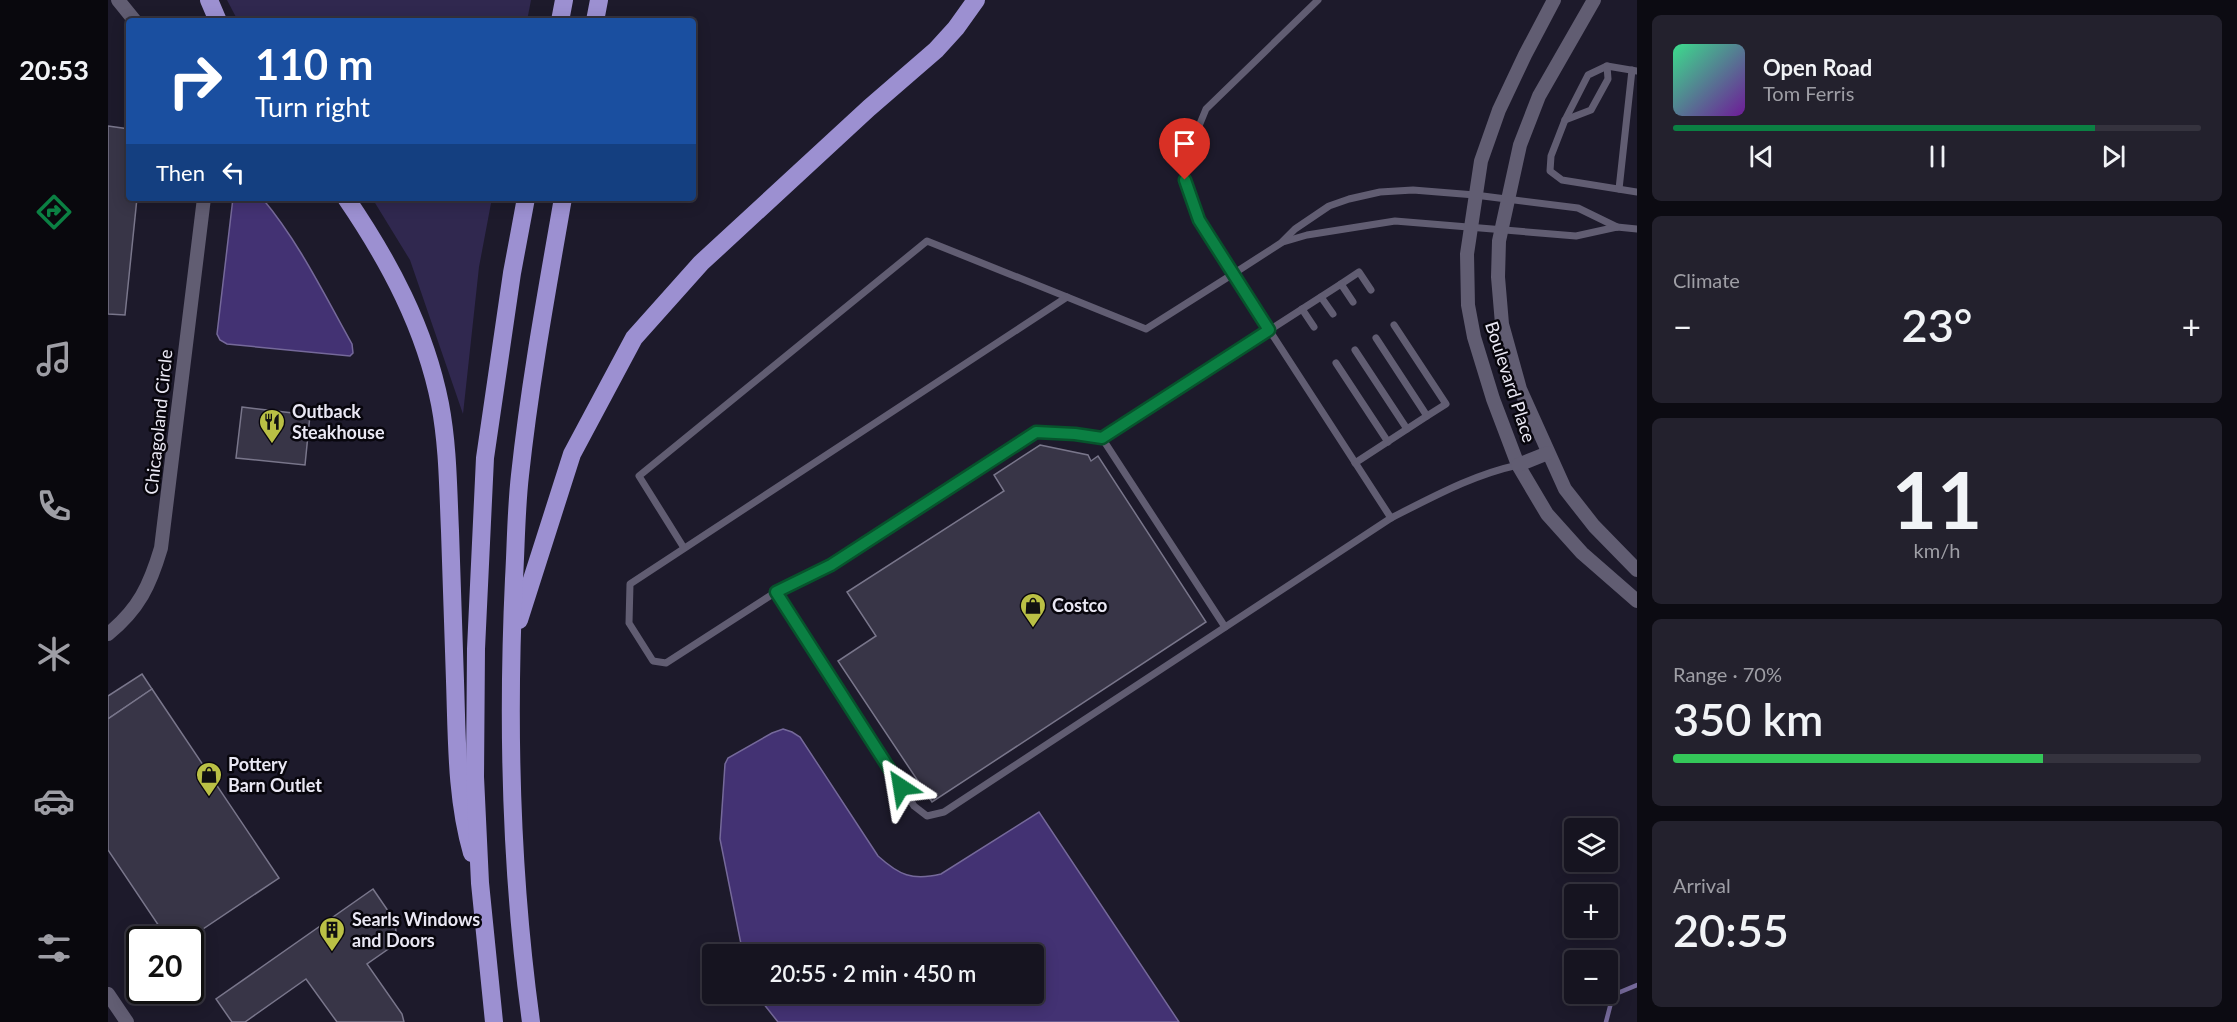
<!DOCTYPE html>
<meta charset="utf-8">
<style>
body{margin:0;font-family:Lato,sans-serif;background:#23212d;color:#f1f3f6;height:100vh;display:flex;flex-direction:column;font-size:22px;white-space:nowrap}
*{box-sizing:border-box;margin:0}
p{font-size:20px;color:#9e9ea5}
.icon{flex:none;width:33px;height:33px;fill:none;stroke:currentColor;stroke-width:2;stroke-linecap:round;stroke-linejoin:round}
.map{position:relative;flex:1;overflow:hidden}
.drawer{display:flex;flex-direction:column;gap:15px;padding:15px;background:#0c0b12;width:600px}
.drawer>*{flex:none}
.top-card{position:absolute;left:18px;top:18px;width:570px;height:183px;border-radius:6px;box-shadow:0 3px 15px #0003,0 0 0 2px #35333e;background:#1a4fa0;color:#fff;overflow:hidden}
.controls{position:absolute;left:1456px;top:818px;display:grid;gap:12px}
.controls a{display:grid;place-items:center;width:54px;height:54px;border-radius:6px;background:#161420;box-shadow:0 3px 15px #0003,0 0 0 2px #35333e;font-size:30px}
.speed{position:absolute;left:18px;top:926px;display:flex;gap:12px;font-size:30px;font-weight:700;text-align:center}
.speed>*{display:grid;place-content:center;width:78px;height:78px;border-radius:50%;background:#161420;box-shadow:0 3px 15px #0003,0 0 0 2px #35333e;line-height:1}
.speed .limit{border:3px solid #111;border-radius:9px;background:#fff;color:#111}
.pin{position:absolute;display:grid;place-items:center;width:51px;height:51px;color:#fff;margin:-62px -26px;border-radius:50% 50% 50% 0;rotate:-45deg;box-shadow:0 0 6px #0007}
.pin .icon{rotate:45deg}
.me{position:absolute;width:66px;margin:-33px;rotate:327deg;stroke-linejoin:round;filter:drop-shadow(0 0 4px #0008)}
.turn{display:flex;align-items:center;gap:21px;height:126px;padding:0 30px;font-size:27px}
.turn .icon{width:78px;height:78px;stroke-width:2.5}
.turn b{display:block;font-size:42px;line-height:51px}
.then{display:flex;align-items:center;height:57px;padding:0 30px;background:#0003;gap:12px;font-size:22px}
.big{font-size:45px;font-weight:600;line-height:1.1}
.drawer .widget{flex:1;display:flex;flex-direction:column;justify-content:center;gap:9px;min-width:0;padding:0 21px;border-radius:9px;background:#23212d}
.drawer .dial{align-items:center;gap:0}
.dial b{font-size:78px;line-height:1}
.song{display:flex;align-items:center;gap:18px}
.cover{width:72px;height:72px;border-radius:9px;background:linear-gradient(135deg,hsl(150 70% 55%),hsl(280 70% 35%))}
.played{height:6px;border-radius:3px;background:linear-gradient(90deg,#0b8043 80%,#35333e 80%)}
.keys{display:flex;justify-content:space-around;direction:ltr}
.heat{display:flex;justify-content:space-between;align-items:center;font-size:33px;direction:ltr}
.charge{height:9px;border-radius:4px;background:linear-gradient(90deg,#34c759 70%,#35333e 0)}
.trip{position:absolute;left:594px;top:944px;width:342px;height:60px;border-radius:6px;background:#161420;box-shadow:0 3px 15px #0003,0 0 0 2px #35333e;font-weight:600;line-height:60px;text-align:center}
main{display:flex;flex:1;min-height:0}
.dock{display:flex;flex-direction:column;width:108px;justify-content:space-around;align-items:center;background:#09080d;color:#9e9ea5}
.dock .icon{width:42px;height:42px}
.dock .current{color:#0b8043}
.dock b{font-size:27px;color:#f1f3f6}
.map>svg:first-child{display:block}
.green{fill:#30284f}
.water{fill:#433273;stroke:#75699a;stroke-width:1.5}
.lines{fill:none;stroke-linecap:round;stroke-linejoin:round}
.stream{stroke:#75699a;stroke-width:4.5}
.building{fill:#383547;stroke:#79768b;stroke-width:1.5}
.lane{stroke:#615d72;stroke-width:7}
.street{stroke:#615d72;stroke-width:14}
.highway{stroke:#9c90d1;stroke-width:18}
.route-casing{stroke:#07532c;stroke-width:15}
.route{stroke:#0b8043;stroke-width:10}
.labels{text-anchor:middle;stroke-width:5;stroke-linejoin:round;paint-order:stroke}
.street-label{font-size:18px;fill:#eae8f4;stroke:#08060d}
.poi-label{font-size:18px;font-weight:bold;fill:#eae8f4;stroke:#08060d;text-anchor:start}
</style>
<main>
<nav class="dock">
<b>20:53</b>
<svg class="icon current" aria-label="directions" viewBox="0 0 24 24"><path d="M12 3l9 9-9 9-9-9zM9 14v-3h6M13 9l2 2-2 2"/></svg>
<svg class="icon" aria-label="music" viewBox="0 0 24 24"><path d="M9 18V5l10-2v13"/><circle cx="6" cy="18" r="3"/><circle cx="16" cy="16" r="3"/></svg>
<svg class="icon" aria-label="phone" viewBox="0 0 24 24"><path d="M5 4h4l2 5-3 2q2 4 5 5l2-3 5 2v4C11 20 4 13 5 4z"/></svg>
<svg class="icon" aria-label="climate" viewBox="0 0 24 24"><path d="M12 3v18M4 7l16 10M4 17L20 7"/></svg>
<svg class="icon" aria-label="car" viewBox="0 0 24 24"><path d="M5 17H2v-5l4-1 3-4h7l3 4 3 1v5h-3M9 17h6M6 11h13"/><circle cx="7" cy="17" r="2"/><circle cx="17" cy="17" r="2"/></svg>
<svg class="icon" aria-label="filters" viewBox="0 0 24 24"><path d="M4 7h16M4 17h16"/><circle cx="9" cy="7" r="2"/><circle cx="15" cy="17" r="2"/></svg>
</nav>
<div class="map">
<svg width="1529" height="1022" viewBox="0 0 1529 1022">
<rect width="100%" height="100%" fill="#1d1a2b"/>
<!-- green -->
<g class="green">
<path d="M 119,0 L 423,0 L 419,21 L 130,21 Z"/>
<path d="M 264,198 L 384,198 L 371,267 L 355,414 L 302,260 Z"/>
</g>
<!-- water -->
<g class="water">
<path d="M 125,198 L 154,198 C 191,242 216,294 244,344 L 245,353 L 242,356 L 119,344 L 112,340 L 109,334 Z"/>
<path d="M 675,729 L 684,732 L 692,737 L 770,856 C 791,875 804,881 833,874 L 931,812 L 1071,1022 L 670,1022 L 647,993 L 926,993 L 926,954 L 635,954 L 612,839 L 617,764 L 620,758 L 664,733 Z"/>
</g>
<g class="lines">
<!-- stream -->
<path class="stream" d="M 1498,1022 L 1505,995 L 1529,985"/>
</g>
<!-- building -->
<g class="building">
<path d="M 0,126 L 21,129 L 21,198 L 29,198 L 17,315 L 0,314 Z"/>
<path d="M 134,407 L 202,415 L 197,465 L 128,458 Z"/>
<path d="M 932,445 L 980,455 L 983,461 L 990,456 L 1098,622 L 824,802 L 730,661 L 768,636 L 739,592 L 896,491 L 886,475 Z"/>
<path d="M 34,674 L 44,689 L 0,719 L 0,696 Z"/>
<path d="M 44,689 L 171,878 L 80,939 L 38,939 L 53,929 L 0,850 L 0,719 Z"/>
<path d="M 265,889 L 287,921 L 289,943 L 259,964 L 294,1014 L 296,1022 L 229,1022 L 198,979 L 137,1022 L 124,1022 L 108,999 Z"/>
</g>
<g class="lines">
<!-- lane -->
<g class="lane">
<path d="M 1210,0 L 1098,109 L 1084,143 L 1077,180 L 1091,220 L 1125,274 L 1038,329 L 959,297 L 522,584 L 521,623 L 545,661 L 558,663 L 668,592 L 806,806 L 819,816 L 836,812 L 1283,518"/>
<path d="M 1529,71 L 1499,66 L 1480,75 L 1457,120 L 1443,156 L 1442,171 L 1454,180 L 1529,192"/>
<path d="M 1457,120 L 1483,110 L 1500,79 L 1499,66"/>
<path d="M 1511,189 L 1524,70"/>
<path d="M 1175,242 L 1199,235 L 1287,221 L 1468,236 L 1509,227 L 1529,229"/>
<path d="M 1233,284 L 1251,272 L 1263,290"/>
<path d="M 1213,297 L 1225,314"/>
<path d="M 1194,309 L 1206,327"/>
<path d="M 1286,325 L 1338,404 L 1319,416"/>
<path d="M 1247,350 L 1299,429"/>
<path d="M 1228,363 L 1280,442"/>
<path d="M 1247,463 L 1319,416 L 1268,338"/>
<path d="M 1410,465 C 1364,475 1325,497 1283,518 L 1125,274 L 1173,243 L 1187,229 L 1221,206 L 1241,199 L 1272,192 L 1305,190 L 1367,195 L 1470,208 L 1509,227"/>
<path d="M 576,548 L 531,476 L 819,241 L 959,297"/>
<path d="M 668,592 L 723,565 L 928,432 L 967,434 L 994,438"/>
<path d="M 1117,627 L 994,438 L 1233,284 L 1245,302"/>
</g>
<!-- street -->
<g class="street">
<path d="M 10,0 L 27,21"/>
<path d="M 1446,0 L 1417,55 L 1391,110 L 1373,161 L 1359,254 L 1360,305 L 1366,337 L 1385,399 L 1410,465 L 1439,514 L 1474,553 L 1529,601"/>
<path d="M 1486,0 L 1431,96 L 1412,145 L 1391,241 L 1390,277 L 1394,324 L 1412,389 L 1457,489 L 1486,526 L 1529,570"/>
<path d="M 1410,465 L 1440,453"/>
<path d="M 0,634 C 31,609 42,585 53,548 L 96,198"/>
<path d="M 0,994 L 19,1022"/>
</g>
<!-- highway -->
<g class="highway">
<path d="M 101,0 L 110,21"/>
<path d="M 452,21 L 456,0"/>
<path d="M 487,21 L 491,0"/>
<path d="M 238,198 C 281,261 317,328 332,404 C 340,446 340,488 342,531 C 344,581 345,631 347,681 C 349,738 348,798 364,853"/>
<path d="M 411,620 L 464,454 L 526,338 L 593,263 L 761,108 L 828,50 L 848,28 L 868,0"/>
<path d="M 386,1022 L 372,883 L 367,777 L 368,649 L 377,458 L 404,273 L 418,198"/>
<path d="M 423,1022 C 403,876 399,727 406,579 C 408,545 408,510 412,475 C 422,382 439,290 455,198"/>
</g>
</g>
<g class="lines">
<defs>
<path id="route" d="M 793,787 L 668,592 L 723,565 L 928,432 L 967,434 L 994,438 L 1161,330 L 1091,220 L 1077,180"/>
</defs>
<!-- route casing -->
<use href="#route" class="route-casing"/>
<!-- route -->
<use href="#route" class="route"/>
</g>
<!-- icons -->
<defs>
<symbol id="restaurant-pin" viewBox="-11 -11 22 30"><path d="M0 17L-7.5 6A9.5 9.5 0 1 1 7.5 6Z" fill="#bac045" stroke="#08060d"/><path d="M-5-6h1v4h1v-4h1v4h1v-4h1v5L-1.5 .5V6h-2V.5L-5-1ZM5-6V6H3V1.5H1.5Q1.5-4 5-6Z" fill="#111"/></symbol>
<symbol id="shop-pin" viewBox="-11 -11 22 30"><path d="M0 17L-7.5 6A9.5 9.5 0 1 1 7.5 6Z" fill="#bac045" stroke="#08060d"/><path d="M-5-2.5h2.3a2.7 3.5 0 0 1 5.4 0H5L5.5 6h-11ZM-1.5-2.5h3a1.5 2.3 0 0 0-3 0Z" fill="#111"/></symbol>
<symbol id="building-pin" viewBox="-11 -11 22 30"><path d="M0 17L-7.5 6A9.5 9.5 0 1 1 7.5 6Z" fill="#bac045" stroke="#08060d"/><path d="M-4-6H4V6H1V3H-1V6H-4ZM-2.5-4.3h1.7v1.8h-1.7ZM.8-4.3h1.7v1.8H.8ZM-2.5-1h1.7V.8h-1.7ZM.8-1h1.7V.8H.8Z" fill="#111"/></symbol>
</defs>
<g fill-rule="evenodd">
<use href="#restaurant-pin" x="149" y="407" width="30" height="40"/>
<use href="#shop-pin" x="910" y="591" width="30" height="40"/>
<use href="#shop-pin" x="86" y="760" width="30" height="40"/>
<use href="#building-pin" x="209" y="915" width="30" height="40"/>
</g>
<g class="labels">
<!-- street labels -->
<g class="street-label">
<text transform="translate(1402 382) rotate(72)" y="6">Boulevard Place</text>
<text transform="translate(51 422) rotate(-84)" y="6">Chicagoland Circle</text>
</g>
<!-- poi labels -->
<g class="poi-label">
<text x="184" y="418">Outback<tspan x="184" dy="21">Steakhouse</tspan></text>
<text x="944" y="612">Costco</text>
<text x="120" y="771">Pottery<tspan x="120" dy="21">Barn Outlet</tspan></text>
<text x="244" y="926">Searls Windows<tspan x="244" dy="21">and Doors</tspan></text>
</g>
</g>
</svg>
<div class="controls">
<a><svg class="icon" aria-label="layers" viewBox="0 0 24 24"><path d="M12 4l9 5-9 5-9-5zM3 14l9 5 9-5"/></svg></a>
<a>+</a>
<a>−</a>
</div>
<div class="speed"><div class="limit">20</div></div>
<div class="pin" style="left:1077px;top:180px;background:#d93025"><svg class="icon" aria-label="arrive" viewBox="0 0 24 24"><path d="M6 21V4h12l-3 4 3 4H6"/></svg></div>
<svg class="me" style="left:793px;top:787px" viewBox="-20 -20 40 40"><path d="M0-17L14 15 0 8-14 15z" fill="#0b8043" stroke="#fff" stroke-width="4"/></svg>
<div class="trip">20:55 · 2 min · 450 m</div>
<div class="top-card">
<div class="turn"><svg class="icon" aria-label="right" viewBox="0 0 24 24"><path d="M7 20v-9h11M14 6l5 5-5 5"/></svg><div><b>110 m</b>Turn right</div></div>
<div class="then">Then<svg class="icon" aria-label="left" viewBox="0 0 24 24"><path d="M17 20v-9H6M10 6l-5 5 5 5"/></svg></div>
</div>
</div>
<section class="drawer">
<div class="widget">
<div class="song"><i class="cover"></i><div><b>Open Road</b><p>Tom Ferris</p></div></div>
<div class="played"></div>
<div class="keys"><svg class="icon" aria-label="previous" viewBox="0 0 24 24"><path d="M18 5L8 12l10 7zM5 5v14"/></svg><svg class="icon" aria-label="pause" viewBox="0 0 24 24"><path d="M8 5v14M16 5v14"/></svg><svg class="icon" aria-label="next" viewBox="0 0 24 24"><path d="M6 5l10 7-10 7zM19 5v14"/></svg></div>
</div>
<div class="widget"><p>Climate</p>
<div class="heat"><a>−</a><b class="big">23°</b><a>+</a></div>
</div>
<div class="widget dial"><b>11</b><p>km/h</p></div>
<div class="widget"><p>Range · 70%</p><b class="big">350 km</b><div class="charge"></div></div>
<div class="widget"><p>Arrival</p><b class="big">20:55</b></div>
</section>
</main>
